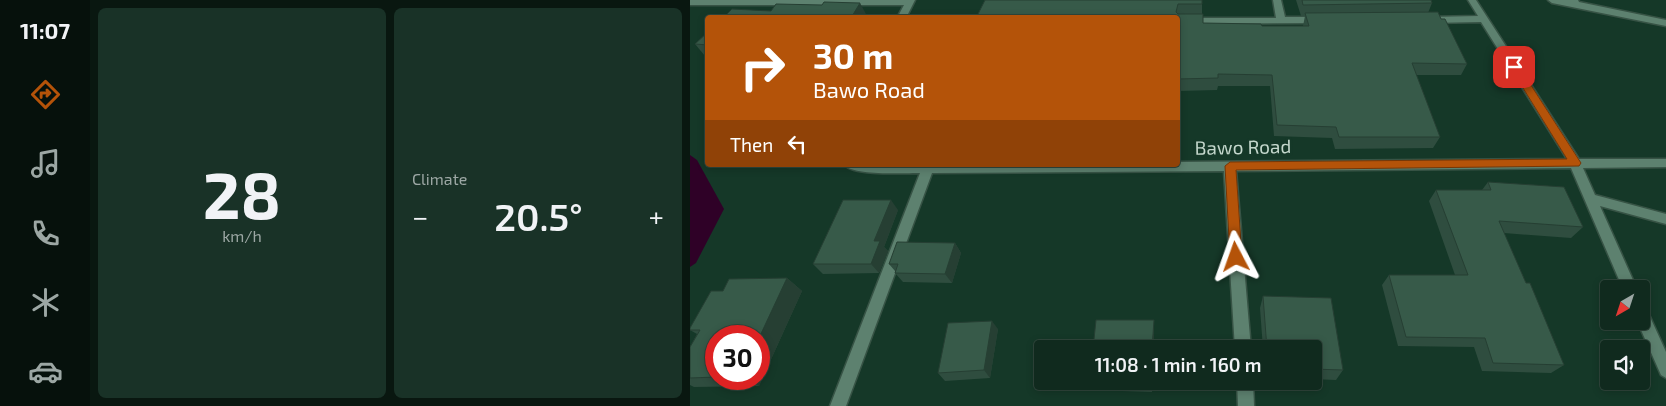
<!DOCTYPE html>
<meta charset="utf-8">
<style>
body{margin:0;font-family:"Exo 2",sans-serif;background:#193227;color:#f1f3f6;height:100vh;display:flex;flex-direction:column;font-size:19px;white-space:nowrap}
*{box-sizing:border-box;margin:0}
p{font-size:16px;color:#9ca7a4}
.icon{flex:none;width:28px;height:28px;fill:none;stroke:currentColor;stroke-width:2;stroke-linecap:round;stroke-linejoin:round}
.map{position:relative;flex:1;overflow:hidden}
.details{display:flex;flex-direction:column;gap:8px;padding:8px;background:#091710;width:600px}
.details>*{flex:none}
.guide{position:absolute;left:15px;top:15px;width:475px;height:152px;border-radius:5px;box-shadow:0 2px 8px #0003,0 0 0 1px #30463c;background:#b45309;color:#fff;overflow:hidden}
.needle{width:32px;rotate:219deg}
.fabs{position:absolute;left:910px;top:280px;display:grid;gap:10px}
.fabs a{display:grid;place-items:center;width:50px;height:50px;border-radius:5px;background:#102a1e;box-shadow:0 2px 8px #0003,0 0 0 1px #30463c;font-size:25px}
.speed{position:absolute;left:15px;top:325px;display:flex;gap:10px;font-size:25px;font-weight:700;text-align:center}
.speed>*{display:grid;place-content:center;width:65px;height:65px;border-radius:50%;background:#102a1e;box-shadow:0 2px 8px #0003,0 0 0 1px #30463c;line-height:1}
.speed .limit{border:8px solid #d22;background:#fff;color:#111}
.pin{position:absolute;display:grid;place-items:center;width:42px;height:42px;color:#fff;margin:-21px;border-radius:10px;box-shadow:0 2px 8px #0006}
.me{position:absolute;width:55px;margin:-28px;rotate:356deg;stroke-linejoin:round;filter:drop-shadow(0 0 4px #0008)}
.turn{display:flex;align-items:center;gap:18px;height:105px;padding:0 25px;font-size:22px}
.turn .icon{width:65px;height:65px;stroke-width:2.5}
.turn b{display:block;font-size:35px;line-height:42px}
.then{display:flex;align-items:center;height:48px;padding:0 25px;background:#0003;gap:10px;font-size:19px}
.big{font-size:38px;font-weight:600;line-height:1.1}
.details .card{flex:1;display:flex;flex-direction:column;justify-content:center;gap:8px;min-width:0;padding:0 18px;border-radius:8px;background:#193227}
.details .dial{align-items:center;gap:0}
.dial b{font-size:65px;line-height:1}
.heat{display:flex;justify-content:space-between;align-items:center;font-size:28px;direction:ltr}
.details .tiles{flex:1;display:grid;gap:8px;grid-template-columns:repeat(2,1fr)}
.trip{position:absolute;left:344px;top:340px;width:288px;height:50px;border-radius:5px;background:#102a1e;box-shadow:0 2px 8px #0003,0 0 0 1px #30463c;font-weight:600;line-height:50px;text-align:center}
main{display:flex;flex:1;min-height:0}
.dock{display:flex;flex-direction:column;width:90px;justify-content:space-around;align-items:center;background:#06110c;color:#9ca7a4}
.dock .icon{width:35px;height:35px}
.dock .on{color:#b45309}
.dock b{font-size:22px;color:#f1f3f6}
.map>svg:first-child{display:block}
.water{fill:#2f0127}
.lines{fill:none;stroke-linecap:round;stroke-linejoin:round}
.street-casing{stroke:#375345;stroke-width:3}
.street{fill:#5d816f;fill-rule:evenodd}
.wall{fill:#2f4d3f;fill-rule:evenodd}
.shaded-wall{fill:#263f33}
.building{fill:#375a49;stroke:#263f33}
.route{fill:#b45309;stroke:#753606}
.labels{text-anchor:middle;stroke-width:5;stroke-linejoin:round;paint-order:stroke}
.street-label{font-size:19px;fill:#c4d7cc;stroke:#153828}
</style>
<main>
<nav class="dock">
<b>11:07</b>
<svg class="icon on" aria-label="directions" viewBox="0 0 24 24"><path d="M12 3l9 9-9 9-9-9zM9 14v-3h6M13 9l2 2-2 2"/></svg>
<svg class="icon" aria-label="music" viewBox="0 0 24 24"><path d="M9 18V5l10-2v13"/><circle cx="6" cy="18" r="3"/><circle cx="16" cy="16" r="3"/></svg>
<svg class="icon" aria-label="phone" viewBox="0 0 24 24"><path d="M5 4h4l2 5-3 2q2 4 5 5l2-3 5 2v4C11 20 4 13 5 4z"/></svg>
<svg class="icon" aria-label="climate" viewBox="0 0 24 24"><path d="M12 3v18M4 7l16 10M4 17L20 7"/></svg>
<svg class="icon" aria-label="car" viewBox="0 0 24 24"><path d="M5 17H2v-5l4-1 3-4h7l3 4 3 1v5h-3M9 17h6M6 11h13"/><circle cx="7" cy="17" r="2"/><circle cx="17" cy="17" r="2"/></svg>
</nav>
<section class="details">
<div class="tiles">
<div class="card dial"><b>28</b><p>km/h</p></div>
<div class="card"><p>Climate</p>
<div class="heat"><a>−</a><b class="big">20.5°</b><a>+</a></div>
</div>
</div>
</section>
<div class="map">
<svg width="976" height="406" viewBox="0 0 976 406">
<rect width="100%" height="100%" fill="#153828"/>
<!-- water -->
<path class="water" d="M 0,155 L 7,160 L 34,209 L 6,263 L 0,267 Z"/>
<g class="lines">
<defs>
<g id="street">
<path d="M 0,0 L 225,0 L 216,18 L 207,18 L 214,5 L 0,5 Z"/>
<path d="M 583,0 L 591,0 L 595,17 L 631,17 L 636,20 L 631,23 L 488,24 L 488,18 L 586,18 Z"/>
<path d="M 778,0 L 786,0 L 889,159 L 976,159 L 976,167 L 893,168 L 905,195 L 976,214 L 976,224 L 910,206 L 947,289 L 933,289 L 881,168 L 546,171 L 561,349 L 545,349 L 534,171 L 242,173 L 156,406 L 140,406 L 230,173 C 216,173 162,176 155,165 L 488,165 L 488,162 L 877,159 L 791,22 L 739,23 L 734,20 L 739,17 L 788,16 Z"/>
<path d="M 858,0 L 888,0 L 889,2 L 976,20 L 976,26 L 862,3 Z"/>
<path d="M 951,306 L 956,308 L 976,352 L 976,378 L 971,375 L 947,321 L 951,321 Z"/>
<path d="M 547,381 L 563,381 L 564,406 L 548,406 Z"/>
</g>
</defs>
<!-- street casing -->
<use href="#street" class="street-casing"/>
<!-- street -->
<use href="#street" class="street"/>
</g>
<!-- wall -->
<g class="wall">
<path d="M 295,0 L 512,4 L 512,14 L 513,23 L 572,26 L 613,26 L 615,16 L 611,16 L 606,0 L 741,0 L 742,3 L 738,13 L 777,64 L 771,75 L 726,75 L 750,137 L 743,148 L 645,149 L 642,138 L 584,136 L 580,86 L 528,86 L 527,90 L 488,91 L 488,18 Z"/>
<path d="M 18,32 L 18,56 L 15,56 L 5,44 Z"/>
<path d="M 798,182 L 893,227 L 881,238 L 814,233 L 836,283 L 874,365 L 861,373 L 792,371 L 784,347 L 708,346 L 692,285 L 699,275 L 765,275 L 739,201 L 746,190 L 792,190 Z"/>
<path d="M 208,210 L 194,247 L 198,251 L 189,273 L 133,274 L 123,264 Z"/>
<path d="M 265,243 L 271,253 L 262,283 L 213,282 L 205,273 L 205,271 L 199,264 Z"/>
<path d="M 97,278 L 112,291 L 69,386 L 4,387 L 0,385 L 0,347 L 7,334 L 0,330 L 0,328 L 33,291 ZM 26,336 L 69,379 L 26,379 Z"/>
<path d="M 573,296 L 653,370 L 646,380 L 622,379 L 622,349 L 573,349 L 570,308 Z"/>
<path d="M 308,329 L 300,378 L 255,381 L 248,373 Z"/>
<path d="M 399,381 L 462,381 L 462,392 L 402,390 L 399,383 Z"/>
</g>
<!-- shaded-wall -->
<g class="shaded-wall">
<path d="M 170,3 L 176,14 L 174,18 L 161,18 Z"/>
<path d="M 201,200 L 208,210 L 194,247 L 198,251 L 189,273 L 181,264 L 184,241 Z"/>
<path d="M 265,243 L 271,253 L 262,283 L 255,274 Z"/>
<path d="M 97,278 L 112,291 L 69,386 L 54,379 L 69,379 L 69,338 Z"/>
<path d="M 464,320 L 464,349 L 462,349 Z"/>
<path d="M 302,321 L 308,329 L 300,378 L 294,370 Z"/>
</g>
<!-- building -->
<g class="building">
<path d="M 295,0 L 512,0 L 512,4 L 488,4 L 486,12 L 488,14 L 513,14 L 513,23 L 571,24 L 572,26 L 619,26 L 615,13 L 748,12 L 751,19 L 755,19 L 777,64 L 722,63 L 750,137 L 649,137 L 646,127 L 587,125 L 582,75 L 528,74 L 528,78 L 488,79 L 488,18 L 286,18 Z"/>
<path d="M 612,0 L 741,0 L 742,3 L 613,5 Z"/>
<path d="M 134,2 L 170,3 L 161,18 L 33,18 L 42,9 L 81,11 L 86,4 L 132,5 Z"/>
<path d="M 18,32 L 18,45 L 5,44 Z"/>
<path d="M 798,182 L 874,187 L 893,227 L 809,221 L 836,283 L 840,283 L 874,365 L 803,363 L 795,338 L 716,337 L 699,275 L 778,275 L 746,190 L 801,190 Z"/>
<path d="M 153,200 L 201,200 L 184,241 L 190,241 L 181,264 L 123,264 Z"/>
<path d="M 207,242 L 265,243 L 255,274 L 205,273 L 208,264 L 199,264 Z"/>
<path d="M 97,278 L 69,338 L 69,336 L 26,336 L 26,377 L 0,378 L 0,347 L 10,330 L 0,330 L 0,328 L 21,291 L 33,291 L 39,279 Z"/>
<path d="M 573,296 L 641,298 L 653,370 L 622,369 L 622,349 L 577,349 Z"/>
<path d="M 406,320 L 464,320 L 462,349 L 403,349 Z"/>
<path d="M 302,321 L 294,370 L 248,373 L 258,323 Z"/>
<path d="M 399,381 L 461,381 L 461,385 L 399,383 Z"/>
</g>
<!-- route -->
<path class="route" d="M 824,64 L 828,65 L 889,160 L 891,163 L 889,166 L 546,170 L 552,257 L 551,261 L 546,263 L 542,261 L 540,257 L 535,166 L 540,162 L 877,159 L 820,67 Z"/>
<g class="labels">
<!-- street labels -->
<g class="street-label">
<text transform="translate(553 147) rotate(-1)" y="7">Bawo Road</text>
</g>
</g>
</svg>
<div class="fabs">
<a><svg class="needle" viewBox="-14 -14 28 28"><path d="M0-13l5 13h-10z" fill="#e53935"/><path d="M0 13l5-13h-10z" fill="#9ca7a4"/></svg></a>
<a><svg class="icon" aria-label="sound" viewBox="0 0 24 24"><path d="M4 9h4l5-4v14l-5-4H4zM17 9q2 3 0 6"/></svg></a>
</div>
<div class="speed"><div class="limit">30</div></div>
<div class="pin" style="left:824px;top:67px;background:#d93025"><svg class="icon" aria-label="arrive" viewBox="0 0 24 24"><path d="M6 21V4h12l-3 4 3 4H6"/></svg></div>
<svg class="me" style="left:546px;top:257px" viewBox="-20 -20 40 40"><path d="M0-17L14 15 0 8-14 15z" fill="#b45309" stroke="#fff" stroke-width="4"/></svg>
<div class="trip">11:08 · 1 min · 160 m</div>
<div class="guide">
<div class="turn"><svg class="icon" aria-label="right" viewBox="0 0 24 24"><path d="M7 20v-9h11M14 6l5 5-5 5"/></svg><div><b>30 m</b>Bawo Road</div></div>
<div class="then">Then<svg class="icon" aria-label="left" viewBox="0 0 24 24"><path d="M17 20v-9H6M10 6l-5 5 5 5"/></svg></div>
</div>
</div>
</main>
